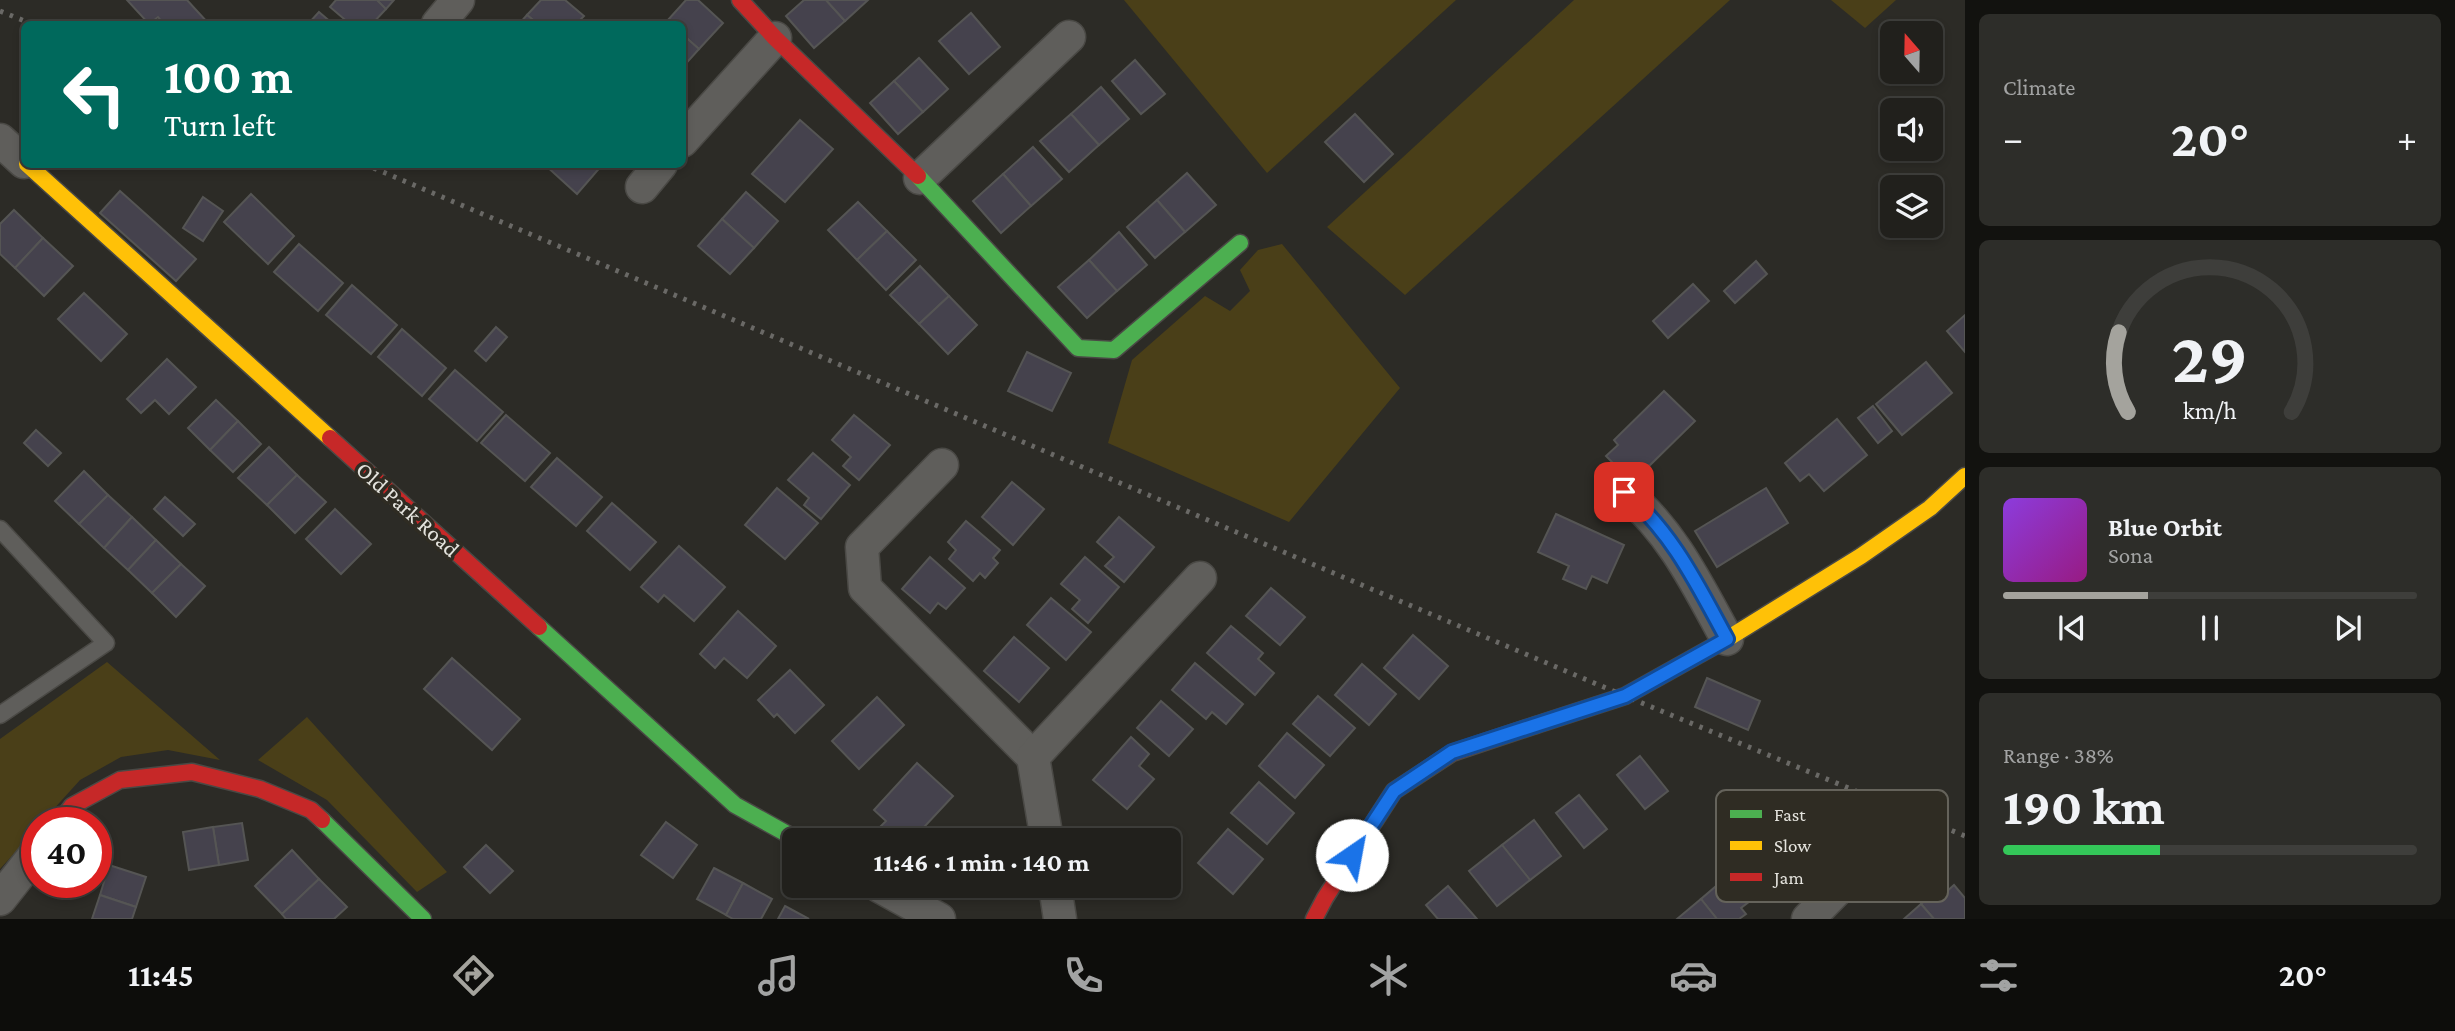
<!DOCTYPE html>
<meta charset="utf-8">
<style>
body{margin:0;font-family:"Crimson Pro",serif;background:#2d2d29;color:#f1f3f6;height:100vh;display:flex;flex-direction:column;font-size:26px;white-space:nowrap}
*{box-sizing:border-box;margin:0}
p{font-size:23px;color:#a2a3a3}
.icon{flex:none;width:38px;height:38px;fill:none;stroke:currentColor;stroke-width:2;stroke-linecap:round;stroke-linejoin:round}
.map{position:relative;flex:1;overflow:hidden}
.drawer{display:flex;flex-direction:column;gap:14px;padding:14px;background:#12120f;width:490px}
.drawer>*{flex:none}
.top-card{position:absolute;left:21px;top:21px;width:665px;height:147px;border-radius:10px;box-shadow:0 4px 10px #0003,0 0 0 2px #3e3e3b;background:#00695c;color:#fff;overflow:hidden}
.needle{width:46px;rotate:340deg}
.buttons{position:absolute;left:1880px;top:21px;display:grid;gap:14px}
.buttons a{display:grid;place-items:center;width:63px;height:63px;border-radius:10px;background:#21201c;box-shadow:0 4px 10px #0003,0 0 0 2px #3e3e3b;font-size:35px}
.speed{position:absolute;left:21px;top:807px;display:flex;gap:14px;font-size:35px;font-weight:700;text-align:center}
.speed>*{display:grid;place-content:center;width:91px;height:91px;border-radius:50%;background:#21201c;box-shadow:0 4px 10px #0003,0 0 0 2px #3e3e3b;line-height:1}
.speed .limit{border:10px solid #d22;background:#fff;color:#111}
.pin{position:absolute;display:grid;place-items:center;width:60px;height:60px;color:#fff;margin:-30px;border-radius:14px;box-shadow:0 4px 10px #0006}
.me{position:absolute;width:77px;margin:-38px;rotate:33deg;stroke-linejoin:round;filter:drop-shadow(0 0 5px #0008)}
.turn{display:flex;align-items:center;gap:24px;height:147px;padding:0 28px;font-size:32px}
.turn .icon{width:91px;height:91px;stroke-width:2.5}
.turn b{display:block;font-size:49px;line-height:60px}
.big{font-size:52px;font-weight:700;line-height:1.1}
.drawer .card{flex:1;display:flex;flex-direction:column;justify-content:center;gap:10px;min-width:0;padding:0 24px;border-radius:10px;background:#2d2d29}
.drawer .dial{align-items:center;gap:0}
.dial svg{height:182px;overflow:visible;fill:none;stroke:#3e3e3b;stroke-width:7;stroke-linecap:round;text-anchor:middle}
.dial text{fill:#f1f3f6;stroke:none}
.song{display:flex;align-items:center;gap:21px}
.cover{width:84px;height:84px;border-radius:10px;background:linear-gradient(135deg,hsl(270 70% 55%),hsl(310 70% 35%))}
.played{height:7px;border-radius:4px;background:linear-gradient(90deg,#a4a39d 35%,#3e3e3b 35%)}
.keys{display:flex;justify-content:space-around;direction:ltr}
.heat{display:flex;justify-content:space-between;align-items:center;font-size:38px;direction:ltr}
.charge{height:10px;border-radius:5px;background:linear-gradient(90deg,#34c759 38%,#3e3e3b 0)}
.trip{position:absolute;left:782px;top:828px;width:399px;height:70px;border-radius:10px;background:#21201c;box-shadow:0 4px 10px #0003,0 0 0 2px #3e3e3b;font-weight:700;line-height:70px;text-align:center}
.dock{display:flex;height:112px;justify-content:space-around;align-items:center;background:#0d0d0b;color:#a2a3a3}
.dock .icon{width:49px;height:49px}
.dock .on{color:#a4a39d}
.dock b{font-size:32px;color:#f1f3f6}
main{display:flex;flex:1;min-height:0}
.map>svg:first-child{display:block}
.green{fill:#4a3f18}
.building{fill:#45424d;stroke:#555554;stroke-width:2}
.lines{fill:none;stroke-linecap:round;stroke-linejoin:round}
.lane-casing{stroke:#4a4945;stroke-width:19}
.street-casing{stroke:#4a4945;stroke-width:35}
.fast-casing{stroke:#4a4945;stroke-width:19}
.slow-casing{stroke:#4a4945;stroke-width:19}
.jam-casing{stroke:#4a4945;stroke-width:19}
.lane{stroke:#5f5e5b;stroke-width:16}
.street{stroke:#5f5e5b;stroke-width:32}
.fast{stroke:#4caf50;stroke-width:16}
.slow{stroke:#ffc107;stroke-width:16}
.jam{stroke:#c62828;stroke-width:16}
.rail{stroke:#6a6966;stroke-width:5;stroke-dasharray:3.5 7;stroke-linecap:butt}
.route-casing{stroke:#114b97;stroke-width:18}
.route{stroke:#1a73e8;stroke-width:12}
.labels{text-anchor:middle;stroke-width:7;stroke-linejoin:round;paint-order:stroke}
.street-label{font-size:23px;fill:#e4e3dd;stroke:#2f2c23}
.key{fill:#2f2c23;stroke:#65635b;stroke-width:2}
.key-label{font-size:19px;fill:#e4e3dd}
</style>
<main>
<div class="map">
<svg width="1965" height="919" viewBox="0 0 1965 919">
<rect width="100%" height="100%" fill="#2c2b26"/>
<!-- green -->
<g class="green">
<path d="M 1124,0 L 1456,0 L 1267,173 Z"/>
<path d="M 1574,0 L 1730,0 L 1405,295 L 1327,227 Z"/>
<path d="M 1831,0 L 1896,0 L 1865,28 Z"/>
<path d="M 1282,244 L 1400,388 L 1289,522 L 1108,443 L 1132,360 L 1205,296 L 1230,311 L 1250,291 L 1240,270 L 1258,250 Z"/>
<path d="M 107,662 L 220,760 L 168,750 L 121,757 L 80,780 L 42,822 L 37,822 L 37,828 L 0,869 L 0,739 Z"/>
<path d="M 307,717 L 447,872 L 417,892 L 327,800 L 258,760 Z"/>
</g>
<!-- building -->
<g class="building">
<path d="M 127,0 L 187,0 L 209,24 L 164,24 L 158,17 L 149,24 Z"/>
<path d="M 336,0 L 377,0 L 386,9 L 372,24 L 350,24 L 330,7 Z"/>
<path d="M 377,0 L 394,0 L 386,9 Z"/>
<path d="M 541,0 L 565,0 L 584,16 L 576,24 L 538,24 L 527,15 Z"/>
<path d="M 686,0 L 698,0 L 723,23 L 699,49 L 682,34 L 682,24 L 672,24 L 667,21 Z"/>
<path d="M 804,0 L 826,0 L 845,21 L 814,48 L 786,16 Z"/>
<path d="M 826,0 L 868,0 L 845,21 Z"/>
<path d="M 319,12 L 333,24 L 308,24 Z"/>
<path d="M 971,13 L 1000,47 L 969,74 L 939,41 Z"/>
<path d="M 527,15 L 538,24 L 519,24 Z"/>
<path d="M 682,34 L 699,49 L 682,68 Z"/>
<path d="M 919,58 L 948,89 L 923,112 L 894,81 Z"/>
<path d="M 1135,60 L 1165,94 L 1141,114 L 1112,81 Z"/>
<path d="M 894,81 L 923,112 L 898,134 L 870,103 Z"/>
<path d="M 1101,87 L 1129,119 L 1099,145 L 1071,114 Z"/>
<path d="M 1071,114 L 1099,145 L 1069,172 L 1040,141 Z"/>
<path d="M 1355,114 L 1393,154 L 1364,182 L 1325,142 Z"/>
<path d="M 800,120 L 833,149 L 785,202 L 752,174 Z"/>
<path d="M 1033,147 L 1062,179 L 1031,206 L 1003,174 Z"/>
<path d="M 544,164 L 603,164 L 577,194 Z"/>
<path d="M 1187,173 L 1216,205 L 1185,232 L 1157,200 Z"/>
<path d="M 1003,174 L 1031,206 L 1001,233 L 973,201 Z"/>
<path d="M 120,191 L 196,259 L 176,281 L 100,213 Z"/>
<path d="M 746,192 L 778,221 L 754,248 L 722,219 Z"/>
<path d="M 251,194 L 294,236 L 268,264 L 224,222 Z"/>
<path d="M 203,197 L 223,211 L 203,241 L 183,228 Z"/>
<path d="M 1157,200 L 1185,232 L 1155,258 L 1127,227 Z"/>
<path d="M 858,202 L 887,231 L 857,260 L 828,230 Z"/>
<path d="M 14,210 L 43,238 L 15,268 L 0,254 L 0,224 Z"/>
<path d="M 722,219 L 754,248 L 730,274 L 698,246 Z"/>
<path d="M 887,231 L 916,260 L 886,290 L 857,260 Z"/>
<path d="M 1119,232 L 1147,265 L 1117,291 L 1089,260 Z"/>
<path d="M 43,238 L 73,266 L 44,296 L 15,268 Z"/>
<path d="M 299,244 L 343,283 L 318,311 L 274,272 Z"/>
<path d="M 1089,260 L 1117,291 L 1087,318 L 1058,287 Z"/>
<path d="M 1756,261 L 1767,274 L 1735,303 L 1724,291 Z"/>
<path d="M 920,266 L 949,296 L 919,324 L 890,295 Z"/>
<path d="M 1693,284 L 1709,301 L 1668,338 L 1653,321 Z"/>
<path d="M 352,285 L 397,325 L 371,354 L 326,315 Z"/>
<path d="M 84,293 L 127,334 L 101,361 L 58,319 Z"/>
<path d="M 949,296 L 977,325 L 948,354 L 919,324 Z"/>
<path d="M 1965,315 L 1965,352 L 1947,331 Z"/>
<path d="M 496,327 L 507,337 L 486,361 L 475,351 Z"/>
<path d="M 402,329 L 446,368 L 422,396 L 378,357 Z"/>
<path d="M 1027,352 L 1071,373 L 1052,411 L 1008,391 Z"/>
<path d="M 167,359 L 196,387 L 169,414 L 155,400 L 141,413 L 127,399 Z"/>
<path d="M 1926,362 L 1952,393 L 1902,435 L 1876,404 Z"/>
<path d="M 455,370 L 503,412 L 477,441 L 429,399 Z"/>
<path d="M 1664,391 L 1695,421 L 1644,471 L 1640,467 L 1628,478 L 1606,456 L 1618,445 L 1614,440 Z"/>
<path d="M 216,400 L 238,421 L 210,450 L 188,428 Z"/>
<path d="M 1873,406 L 1892,431 L 1878,443 L 1858,418 Z"/>
<path d="M 506,415 L 550,453 L 525,481 L 481,443 Z"/>
<path d="M 854,415 L 890,445 L 859,480 L 843,466 L 851,457 L 832,440 Z"/>
<path d="M 1837,419 L 1867,455 L 1824,491 L 1809,474 L 1800,481 L 1785,463 Z"/>
<path d="M 238,421 L 261,444 L 233,472 L 210,450 Z"/>
<path d="M 36,430 L 61,453 L 48,466 L 24,443 Z"/>
<path d="M 269,447 L 297,475 L 267,505 L 238,478 Z"/>
<path d="M 813,453 L 850,485 L 821,519 L 804,505 L 809,498 L 788,480 Z"/>
<path d="M 557,458 L 602,497 L 576,526 L 531,487 Z"/>
<path d="M 84,471 L 108,495 L 79,524 L 55,501 Z"/>
<path d="M 297,475 L 326,502 L 295,533 L 267,505 Z"/>
<path d="M 1012,482 L 1044,509 L 1013,545 L 982,517 Z"/>
<path d="M 777,488 L 818,523 L 785,559 L 745,525 Z"/>
<path d="M 1766,488 L 1788,523 L 1717,567 L 1695,531 Z"/>
<path d="M 108,495 L 132,517 L 104,548 L 79,524 Z"/>
<path d="M 165,497 L 195,524 L 183,536 L 154,509 Z"/>
<path d="M 612,503 L 656,542 L 630,570 L 587,531 Z"/>
<path d="M 335,509 L 371,544 L 341,574 L 306,539 Z"/>
<path d="M 1556,514 L 1624,545 L 1607,583 L 1592,576 L 1586,589 L 1563,579 L 1569,566 L 1538,552 Z"/>
<path d="M 132,517 L 156,540 L 128,570 L 104,548 Z"/>
<path d="M 1119,517 L 1154,547 L 1124,582 L 1105,566 L 1114,557 L 1097,542 Z"/>
<path d="M 966,521 L 1000,550 L 993,558 L 998,563 L 985,578 L 980,573 L 973,581 L 949,559 L 956,550 L 948,542 Z"/>
<path d="M 156,540 L 181,564 L 152,593 L 128,570 Z"/>
<path d="M 679,546 L 725,587 L 694,621 L 664,595 L 658,602 L 641,587 Z"/>
<path d="M 930,557 L 965,588 L 946,609 L 938,603 L 930,613 L 902,589 Z"/>
<path d="M 1085,557 L 1119,587 L 1088,623 L 1072,609 L 1080,600 L 1061,584 Z"/>
<path d="M 181,564 L 205,586 L 176,617 L 152,593 Z"/>
<path d="M 1271,588 L 1305,617 L 1280,645 L 1246,616 Z"/>
<path d="M 1051,598 L 1091,632 L 1066,660 L 1027,625 Z"/>
<path d="M 738,611 L 776,646 L 747,678 L 724,658 L 715,668 L 700,654 Z"/>
<path d="M 1231,626 L 1263,653 L 1258,659 L 1274,673 L 1255,695 L 1207,653 Z"/>
<path d="M 1413,635 L 1448,666 L 1419,699 L 1384,668 Z"/>
<path d="M 1014,637 L 1049,668 L 1019,702 L 984,671 Z"/>
<path d="M 452,658 L 520,719 L 492,750 L 424,689 Z"/>
<path d="M 1195,663 L 1243,704 L 1226,724 L 1212,712 L 1206,719 L 1172,690 Z"/>
<path d="M 1362,664 L 1396,694 L 1369,725 L 1335,695 Z"/>
<path d="M 790,670 L 824,705 L 795,733 L 777,714 L 774,717 L 758,700 Z"/>
<path d="M 1707,678 L 1760,701 L 1748,730 L 1695,707 Z"/>
<path d="M 1318,696 L 1355,728 L 1330,756 L 1293,724 Z"/>
<path d="M 877,697 L 904,725 L 859,769 L 832,741 Z"/>
<path d="M 1161,701 L 1193,729 L 1169,756 L 1137,728 Z"/>
<path d="M 1287,733 L 1324,765 L 1295,798 L 1259,766 Z"/>
<path d="M 1131,737 L 1149,754 L 1139,766 L 1154,779 L 1127,809 L 1093,780 Z"/>
<path d="M 1640,756 L 1668,791 L 1645,809 L 1617,775 Z"/>
<path d="M 917,763 L 953,796 L 912,840 L 887,840 L 877,830 L 886,821 L 874,810 Z"/>
<path d="M 1259,782 L 1294,813 L 1267,844 L 1231,813 Z"/>
<path d="M 1579,795 L 1607,829 L 1584,848 L 1556,813 Z"/>
<path d="M 1534,820 L 1561,856 L 1530,880 L 1502,845 Z"/>
<path d="M 666,822 L 697,845 L 673,878 L 641,855 Z"/>
<path d="M 242,823 L 248,860 L 219,865 L 213,827 Z"/>
<path d="M 213,827 L 219,865 L 189,870 L 183,832 Z"/>
<path d="M 1228,829 L 1263,859 L 1233,894 L 1198,863 Z"/>
<path d="M 486,845 L 513,871 L 490,893 L 464,867 Z"/>
<path d="M 1502,845 L 1530,880 L 1497,906 L 1469,871 Z"/>
<path d="M 292,850 L 319,879 L 282,914 L 255,886 Z"/>
<path d="M 109,865 L 146,877 L 136,907 L 100,895 Z"/>
<path d="M 714,868 L 743,883 L 726,915 L 697,899 Z"/>
<path d="M 1729,875 L 1750,901 L 1741,908 L 1746,914 L 1739,919 L 1717,919 L 1701,899 Z"/>
<path d="M 319,879 L 347,907 L 334,919 L 286,919 L 282,914 Z"/>
<path d="M 743,883 L 772,899 L 761,919 L 733,919 L 726,915 Z"/>
<path d="M 1954,885 L 1965,898 L 1965,919 L 1934,919 L 1921,904 L 1940,887 L 1945,893 Z"/>
<path d="M 1448,886 L 1477,919 L 1438,919 L 1426,905 Z"/>
<path d="M 100,895 L 136,907 L 132,919 L 92,919 Z"/>
<path d="M 1701,899 L 1717,919 L 1677,919 Z"/>
<path d="M 1921,904 L 1934,919 L 1904,919 Z"/>
<path d="M 785,906 L 809,919 L 778,919 Z"/>
</g>
<g class="lines">
<defs>
<path id="lane" d="M 0,529 L 106,643 L 0,715"/>
<g id="street">
<path d="M 438,24 L 458,0"/>
<path d="M 0,140 L 24,162"/>
<path d="M 682,141 L 775,38"/>
<path d="M 920,178 L 1069,37"/>
<path d="M 642,187 L 661,164"/>
<path d="M 942,465 L 862,547 L 865,588 L 1033,757"/>
<path d="M 1624,492 C 1672,531 1698,586 1727,639"/>
<path d="M 1047,840 L 1033,757 L 1200,578"/>
<path d="M 879,886 L 939,919"/>
<path d="M 1055,886 L 1060,919"/>
<path d="M 0,899 L 37,852"/>
<path d="M 1808,919 L 1881,845"/>
</g>
<g id="fast">
<path d="M 918,176 L 1078,348 L 1114,350 L 1240,243"/>
<path d="M 539,627 L 735,805 L 798,840"/>
<path d="M 322,820 L 423,919"/>
</g>
<g id="slow">
<path d="M 27,164 L 330,438"/>
<path d="M 1536,725 L 1625,696 L 1727,639 L 1861,556 L 1930,508 L 1965,476"/>
</g>
<g id="jam">
<path d="M 740,0 L 775,38 L 918,176"/>
<path d="M 330,438 L 539,627"/>
<path d="M 60,822 L 72,806 L 120,780 L 192,772 L 260,789 L 311,810 L 322,820"/>
<path d="M 1314,919 L 1325,898 L 1394,791 L 1452,753 L 1536,725"/>
</g>
</defs>
<!-- lane casing -->
<use href="#lane" class="lane-casing"/>
<!-- street casing -->
<use href="#street" class="street-casing"/>
<!-- fast casing -->
<use href="#fast" class="fast-casing"/>
<!-- slow casing -->
<use href="#slow" class="slow-casing"/>
<!-- jam casing -->
<use href="#jam" class="jam-casing"/>
<!-- lane -->
<use href="#lane" class="lane"/>
<!-- street -->
<use href="#street" class="street"/>
<!-- fast -->
<use href="#fast" class="fast"/>
<!-- slow -->
<use href="#slow" class="slow"/>
<!-- jam -->
<use href="#jam" class="jam"/>
<!-- rail -->
<g class="rail">
<path d="M 0,11 L 32,24"/>
<path d="M 364,164 L 1625,696 L 1965,836"/>
</g>
</g>
<g class="lines">
<defs>
<path id="route" d="M 1352,855 L 1394,791 L 1452,752 L 1625,696 L 1727,639 C 1698,586 1672,531 1624,492"/>
</defs>
<!-- route casing -->
<use href="#route" class="route-casing"/>
<!-- route -->
<use href="#route" class="route"/>
</g>
<g class="labels">
<!-- street labels -->
<g class="street-label">
<text transform="translate(408 509) rotate(42)" y="8">Old Park Road</text>
</g>
</g>
<!-- legend -->
<rect x="1716" y="790" width="232" height="112" rx="10" class="key"/>
<rect x="1730" y="810" width="32" height="8" fill="#4caf50"/>
<rect x="1730" y="841" width="32" height="9" fill="#ffc107"/>
<rect x="1730" y="873" width="32" height="8" fill="#c62828"/>
<g class="key-label">
<text x="1774" y="821">Fast</text>
<text x="1774" y="852">Slow</text>
<text x="1774" y="884">Jam</text>
</g>
</svg>
<div class="buttons">
<a><svg class="needle" viewBox="-14 -14 28 28"><path d="M0-13l5 13h-10z" fill="#e53935"/><path d="M0 13l5-13h-10z" fill="#a2a3a3"/></svg></a>
<a><svg class="icon" aria-label="sound" viewBox="0 0 24 24"><path d="M4 9h4l5-4v14l-5-4H4zM17 9q2 3 0 6"/></svg></a>
<a><svg class="icon" aria-label="layers" viewBox="0 0 24 24"><path d="M12 4l9 5-9 5-9-5zM3 14l9 5 9-5"/></svg></a>
</div>
<div class="speed"><div class="limit">40</div></div>
<div class="pin" style="left:1624px;top:492px;background:#d93025"><svg class="icon" aria-label="arrive" viewBox="0 0 24 24"><path d="M6 21V4h12l-3 4 3 4H6"/></svg></div>
<svg class="me" style="left:1352px;top:855px" viewBox="-20 -20 40 40"><circle r="19" fill="#fff"/><path d="M0-13L10 11 0 6-10 11z" fill="#1a73e8"/></svg>
<div class="trip">11:46 · 1 min · 140 m</div>
<div class="top-card">
<div class="turn"><svg class="icon" aria-label="left" viewBox="0 0 24 24"><path d="M17 20v-9H6M10 6l-5 5 5 5"/></svg><div><b>100 m</b>Turn left</div></div>
</div>
</div>
<section class="drawer">
<div class="card"><p>Climate</p>
<div class="heat"><a>−</a><b class="big">20°</b><a>+</a></div>
</div>
<div class="card dial"><svg viewBox="0 0 100 80">
<path d="M14 69A42 42 0 1 1 86 69"/>
<path d="M14 69A42 42 0 0 1 10 34" stroke="#a4a39d"/>
<text x="50" y="56" font-size="32" font-weight="700">29</text>
<text x="50" y="72" font-size="11">km/h</text>
</svg></div>
<div class="card">
<div class="song"><i class="cover"></i><div><b>Blue Orbit</b><p>Sona</p></div></div>
<div class="played"></div>
<div class="keys"><svg class="icon" aria-label="previous" viewBox="0 0 24 24"><path d="M18 5L8 12l10 7zM5 5v14"/></svg><svg class="icon" aria-label="pause" viewBox="0 0 24 24"><path d="M8 5v14M16 5v14"/></svg><svg class="icon" aria-label="next" viewBox="0 0 24 24"><path d="M6 5l10 7-10 7zM19 5v14"/></svg></div>
</div>
<div class="card"><p>Range · 38%</p><b class="big">190 km</b><div class="charge"></div></div>
</section>
</main>
<nav class="dock">
<b>11:45</b>
<svg class="icon on" aria-label="directions" viewBox="0 0 24 24"><path d="M12 3l9 9-9 9-9-9zM9 14v-3h6M13 9l2 2-2 2"/></svg>
<svg class="icon" aria-label="music" viewBox="0 0 24 24"><path d="M9 18V5l10-2v13"/><circle cx="6" cy="18" r="3"/><circle cx="16" cy="16" r="3"/></svg>
<svg class="icon" aria-label="phone" viewBox="0 0 24 24"><path d="M5 4h4l2 5-3 2q2 4 5 5l2-3 5 2v4C11 20 4 13 5 4z"/></svg>
<svg class="icon" aria-label="climate" viewBox="0 0 24 24"><path d="M12 3v18M4 7l16 10M4 17L20 7"/></svg>
<svg class="icon" aria-label="car" viewBox="0 0 24 24"><path d="M5 17H2v-5l4-1 3-4h7l3 4 3 1v5h-3M9 17h6M6 11h13"/><circle cx="7" cy="17" r="2"/><circle cx="17" cy="17" r="2"/></svg>
<svg class="icon" aria-label="filters" viewBox="0 0 24 24"><path d="M4 7h16M4 17h16"/><circle cx="9" cy="7" r="2"/><circle cx="15" cy="17" r="2"/></svg>
<b>20°</b>
</nav>
